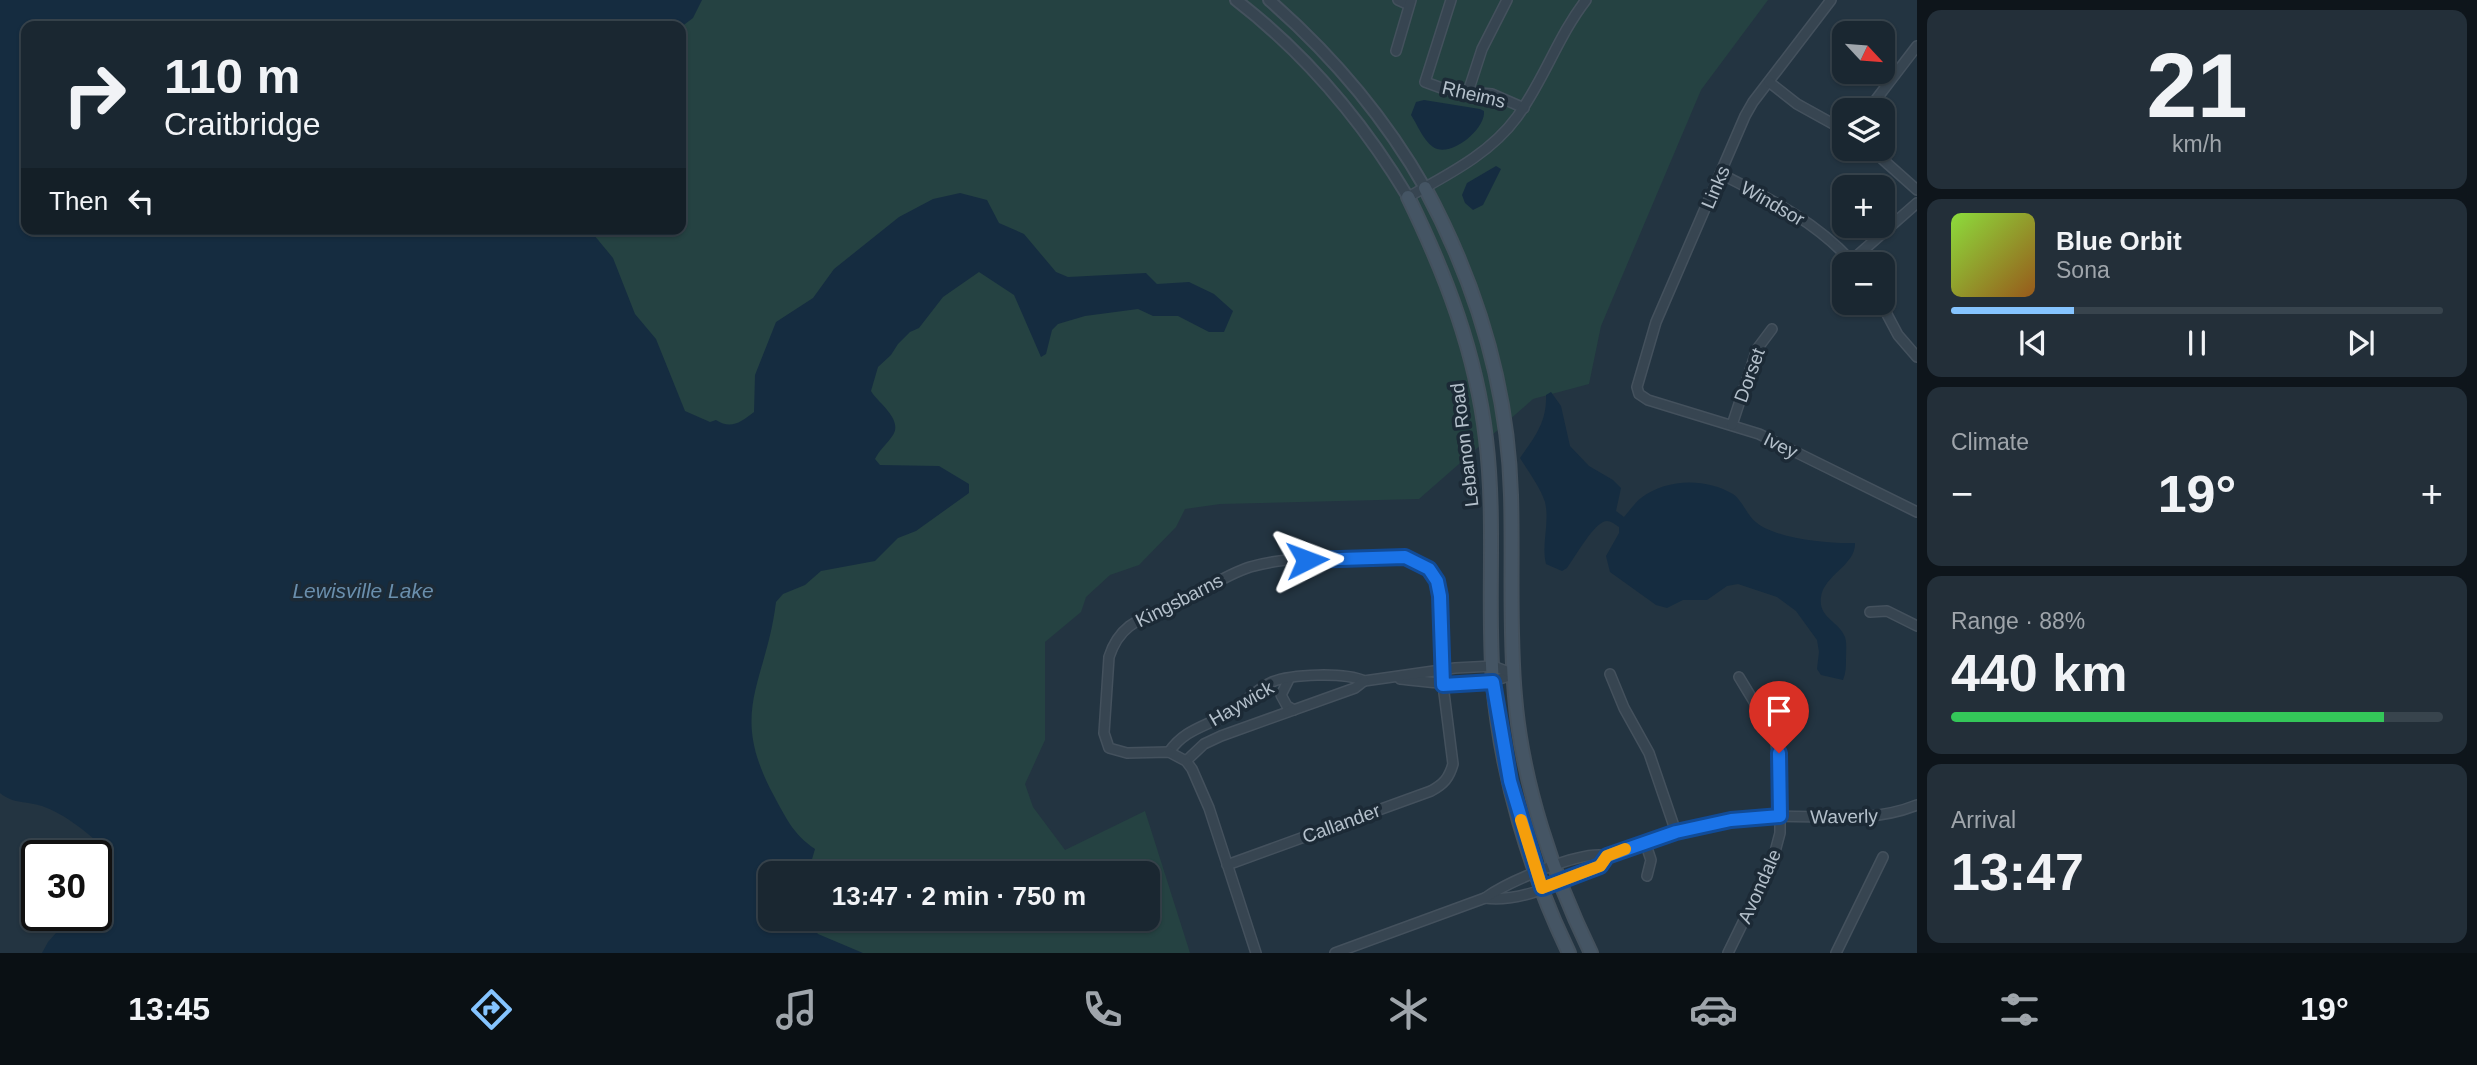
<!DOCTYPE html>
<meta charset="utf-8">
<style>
body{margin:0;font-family:Arial,sans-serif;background:#232f39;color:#f1f3f6;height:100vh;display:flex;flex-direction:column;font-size:26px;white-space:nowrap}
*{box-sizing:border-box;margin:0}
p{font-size:23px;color:#9fa5ab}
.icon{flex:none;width:38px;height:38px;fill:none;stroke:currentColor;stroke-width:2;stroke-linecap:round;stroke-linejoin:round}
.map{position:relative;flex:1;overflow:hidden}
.details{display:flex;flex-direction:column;gap:10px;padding:10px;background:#0e151b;width:560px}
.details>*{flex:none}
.banner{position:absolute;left:21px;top:21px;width:665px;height:214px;border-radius:14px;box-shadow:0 2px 5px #0004,0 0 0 2px #38444d;background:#1a2731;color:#f1f3f6;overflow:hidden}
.needle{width:46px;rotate:116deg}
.buttons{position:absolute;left:1832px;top:21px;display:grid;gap:14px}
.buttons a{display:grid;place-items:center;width:63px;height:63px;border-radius:14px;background:#1a2731;box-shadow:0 2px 5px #0004,0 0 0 2px #38444d;font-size:35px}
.speed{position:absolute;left:21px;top:840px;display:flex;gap:14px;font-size:35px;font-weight:700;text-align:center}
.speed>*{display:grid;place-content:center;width:91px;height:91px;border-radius:50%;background:#1a2731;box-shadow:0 2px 5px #0004,0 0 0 2px #38444d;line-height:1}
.speed .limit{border:4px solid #111;border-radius:10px;background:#fff;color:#111}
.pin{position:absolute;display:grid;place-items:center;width:60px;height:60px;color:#fff;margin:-72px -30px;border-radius:50% 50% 50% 0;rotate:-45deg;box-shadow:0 0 7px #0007}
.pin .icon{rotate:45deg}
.me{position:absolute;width:77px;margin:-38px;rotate:87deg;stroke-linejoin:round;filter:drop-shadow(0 0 5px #0008)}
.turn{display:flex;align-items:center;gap:24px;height:147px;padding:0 28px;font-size:32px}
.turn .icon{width:91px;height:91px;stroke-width:2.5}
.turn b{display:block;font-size:49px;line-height:60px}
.then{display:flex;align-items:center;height:66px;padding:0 28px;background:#0003;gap:14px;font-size:26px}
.big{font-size:52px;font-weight:700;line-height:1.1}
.details .card{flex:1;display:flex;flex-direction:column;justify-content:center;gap:10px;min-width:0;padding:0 24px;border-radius:14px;background:#232f39}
.details .dial{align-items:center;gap:0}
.dial b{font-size:91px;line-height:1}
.song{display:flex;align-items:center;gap:21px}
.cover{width:84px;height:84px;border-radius:10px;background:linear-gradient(135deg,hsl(90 70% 55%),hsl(30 70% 35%))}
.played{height:7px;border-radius:4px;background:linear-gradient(90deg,#85c4ff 25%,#38444d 25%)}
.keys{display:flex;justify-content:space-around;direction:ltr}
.heat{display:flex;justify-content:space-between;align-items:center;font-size:38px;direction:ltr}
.charge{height:10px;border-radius:5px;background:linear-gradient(90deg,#34c759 88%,#38444d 0)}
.trip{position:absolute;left:758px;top:861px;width:402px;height:70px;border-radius:14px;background:#1a2731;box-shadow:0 2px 5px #0004,0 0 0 2px #38444d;font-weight:700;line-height:70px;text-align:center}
.menu{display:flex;height:112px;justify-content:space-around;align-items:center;background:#0a1014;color:#9fa5ab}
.menu .icon{width:49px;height:49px}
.menu .on{color:#85c4ff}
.menu b{font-size:32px;color:#f1f3f6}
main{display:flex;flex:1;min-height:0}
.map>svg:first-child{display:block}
.green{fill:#254242;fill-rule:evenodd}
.water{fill:#152c40}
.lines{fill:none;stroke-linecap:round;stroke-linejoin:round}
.minor-casing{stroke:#44515d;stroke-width:12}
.tertiary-casing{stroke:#44515d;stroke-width:14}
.secondary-casing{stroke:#44515d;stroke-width:16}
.minor{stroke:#374551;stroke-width:9}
.tertiary{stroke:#374551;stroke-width:10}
.secondary{stroke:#455564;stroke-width:12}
.route-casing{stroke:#114b97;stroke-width:18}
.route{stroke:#1a73e8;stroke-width:12}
.slow{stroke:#f59e0b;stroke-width:12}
.labels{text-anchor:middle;stroke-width:7;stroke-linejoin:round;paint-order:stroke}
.street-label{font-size:19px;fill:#b4c0cb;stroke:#1c2a36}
.water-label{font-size:21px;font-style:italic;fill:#6a8fad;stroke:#1c2a36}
</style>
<main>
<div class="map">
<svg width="1917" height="953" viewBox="0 0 1917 953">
<rect width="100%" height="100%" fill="#233441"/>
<!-- green -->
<path class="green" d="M 319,0 L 1768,0 L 1701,90 L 1601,326 L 1589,384 L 1533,399 L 1419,499 L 1220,504 L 1185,509 L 1176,527 L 1139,565 L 1110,575 L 1086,597 L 1081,612 L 1045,642 L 1045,740 L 1025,784 L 1033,807 L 1065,850 L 1145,811 L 1190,953 L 605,953 L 376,229 L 681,229 L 681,26 ZM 770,873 L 1148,873 L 1148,919 L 770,919 Z"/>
<!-- water -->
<g class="water">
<path d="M 0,0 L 702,0 L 693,18 L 681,27 L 26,26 L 26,229 L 589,229 L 613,258 L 635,314 L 656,339 L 685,411 L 710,422 L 716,420 C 731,430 741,422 754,412 L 755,375 L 776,322 L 813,298 L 834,269 L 899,217 L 933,199 L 960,193 L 987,200 L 999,223 L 1024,234 L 1056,272 L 1068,277 L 1146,273 L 1157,284 L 1189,282 L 1214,294 L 1233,311 L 1224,332 L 1209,332 L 1178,316 L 1153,316 L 1138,309 L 1085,316 L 1058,324 L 1052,330 L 1046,354 L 1041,357 L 1014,295 L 979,272 L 943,297 L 919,328 L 910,332 L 898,344 L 891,355 L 878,367 L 871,391 C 878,403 903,419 893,435 C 887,444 880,449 875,459 L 880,465 L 939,466 L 969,484 L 969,493 L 916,531 L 898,538 L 875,561 L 821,571 L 805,585 L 783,594 L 776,602 C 766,684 728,710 773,794 C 786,818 793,834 815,849 L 808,873 L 770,873 L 770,919 L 807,919 L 818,934 L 863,953 L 42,953 L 48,942 L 72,915 L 96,915 L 96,889 L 107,867 L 107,851 C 90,834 65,814 42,806 C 27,801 13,804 0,793 Z"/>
<path d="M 1424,100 L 1480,109 L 1484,111 C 1486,129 1450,159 1433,147 C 1423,140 1417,124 1411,115 L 1416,102 Z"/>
<path d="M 1496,166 L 1501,169 L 1483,205 L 1473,210 L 1465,203 L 1462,195 L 1467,183 Z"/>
<path d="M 1551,392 L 1561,406 L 1570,446 L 1589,466 L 1613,480 L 1621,488 L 1616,511 L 1624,517 C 1629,511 1635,503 1641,498 C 1667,478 1706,478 1733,494 C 1743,501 1747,516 1757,523 C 1777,539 1830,544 1855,543 C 1856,565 1824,575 1821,597 C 1818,618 1839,621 1845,637 C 1847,643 1846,652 1846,659 C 1846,666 1846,673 1843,680 L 1821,675 L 1817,669 L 1819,652 L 1817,640 L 1796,611 L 1777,597 L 1738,584 L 1727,586 L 1707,600 L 1683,600 L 1667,608 L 1656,605 L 1610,572 L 1606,556 L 1619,533 L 1619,527 C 1614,524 1609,519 1603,522 C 1591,528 1575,557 1567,568 L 1562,571 L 1546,564 C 1541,544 1550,523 1545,502 C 1540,487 1528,471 1520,458 C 1535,437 1547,422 1546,395 Z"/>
</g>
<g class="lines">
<defs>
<g id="minor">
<path d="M 1398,0 L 1409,5"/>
<path d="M 1451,0 L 1425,82 L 1447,90 L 1492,94 L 1524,108"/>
<path d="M 1831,0 L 1753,102 L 1745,116 L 1656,322 L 1637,387 L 1639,394 L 1648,400 L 1759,434 L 1917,512"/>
<path d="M 1396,51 L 1411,0"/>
<path d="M 1769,82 L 1797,104 L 1844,130"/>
<path d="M 1468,92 L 1482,49 L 1507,0"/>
<path d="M 1868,110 L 1917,46"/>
<path d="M 1871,149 L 1917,190"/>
<path d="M 1721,174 C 1770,199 1817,222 1854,264"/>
<path d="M 1408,197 C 1447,175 1490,154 1517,117 C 1544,80 1558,36 1586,0"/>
<path d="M 1851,261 L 1917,203"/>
<path d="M 1881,303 L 1898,335 L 1917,357"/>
<path d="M 1732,425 L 1757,349 L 1772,329"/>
<path d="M 1870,612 L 1887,611 L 1917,626"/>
<path d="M 1610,674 L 1624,708 L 1649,753 L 1676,832"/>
<path d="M 1289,679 L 1281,695 L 1287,706 L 1294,710"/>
<path d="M 1400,679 C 1441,683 1475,690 1514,674"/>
<path d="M 1169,752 C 1185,729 1205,727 1227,714 C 1243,705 1256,689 1272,682 C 1291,674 1345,672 1364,681 L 1455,668 L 1493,666 L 1514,674"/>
<path d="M 1186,761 L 1204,744 L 1221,736 L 1355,688 L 1364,681"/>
<path d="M 1645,842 L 1651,860 L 1647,876"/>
<path d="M 1227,865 L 1431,791 C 1444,784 1449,778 1453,764 L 1443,685 L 1440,596 L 1437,581 L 1429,569 L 1416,561 L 1390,556 C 1346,558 1291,555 1250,567 C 1225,575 1205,590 1183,601 C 1150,618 1122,617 1109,657 L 1104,733 L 1109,748 L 1127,753 L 1169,752 L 1186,761 L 1192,769 L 1209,808 L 1256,953"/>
<path d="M 1485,898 C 1523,903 1565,880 1600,866 C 1611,851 1633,845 1651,840 C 1686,829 1721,819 1757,817 C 1811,813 1865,826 1917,805"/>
<path d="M 1335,953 L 1485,898 C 1507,882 1583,849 1607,856"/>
<path d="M 1728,953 L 1772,863 L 1780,833 L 1780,771 L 1776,744 L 1770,728 L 1739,677"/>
<path d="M 1836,953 L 1883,857"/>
</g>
<g id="tertiary">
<path d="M 1236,0 C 1306,54 1363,122 1408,197"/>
<path d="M 1269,0 C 1331,54 1384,116 1425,188"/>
</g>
<g id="secondary">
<path d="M 1425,188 C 1476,283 1508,387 1511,495 C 1513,562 1509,629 1515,696 C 1522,783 1553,875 1591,953"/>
<path d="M 1408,197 C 1446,275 1476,353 1486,439 C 1496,520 1487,602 1493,683 C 1501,775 1529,870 1569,953"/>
</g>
</defs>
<!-- minor casing -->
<use href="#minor" class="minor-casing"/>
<!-- tertiary casing -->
<use href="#tertiary" class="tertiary-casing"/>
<!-- secondary casing -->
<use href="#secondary" class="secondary-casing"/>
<!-- minor -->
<use href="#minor" class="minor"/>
<!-- tertiary -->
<use href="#tertiary" class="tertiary"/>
<!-- secondary -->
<use href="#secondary" class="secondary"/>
</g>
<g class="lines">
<defs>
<path id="route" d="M 1307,560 L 1405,557 L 1429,569 L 1437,581 L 1440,596 L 1443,685 L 1493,682 L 1510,781 L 1542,888 L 1600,866 L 1607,856 L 1676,832 L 1731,820 L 1780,816 L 1779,753"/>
</defs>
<!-- route casing -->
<use href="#route" class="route-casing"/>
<!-- route -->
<use href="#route" class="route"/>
<!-- slow -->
<path class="slow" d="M 1521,820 L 1542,888 L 1600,866 L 1607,856 L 1625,849"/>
</g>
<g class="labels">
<!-- street labels -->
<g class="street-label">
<text transform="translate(1474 94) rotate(13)" y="7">Rheims</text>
<text transform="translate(1715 187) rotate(-67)" y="7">Links</text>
<text transform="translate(1773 203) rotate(30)" y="7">Windsor</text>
<text transform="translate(1749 375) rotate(-70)" y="7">Dorset</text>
<text transform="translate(1464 445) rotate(-97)" y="7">Lebanon Road</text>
<text transform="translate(1781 445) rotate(26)" y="7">Ivey</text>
<text transform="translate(1179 600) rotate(-27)" y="7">Kingsbarns</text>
<text transform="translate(1241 703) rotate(-30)" y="7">Haywick</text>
<text transform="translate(1844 816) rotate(-1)" y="7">Waverly</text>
<text transform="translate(1341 823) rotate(-20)" y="7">Callander</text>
<text transform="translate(1759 886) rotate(-66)" y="7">Avondale</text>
</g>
<!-- water labels -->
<g class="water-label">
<text x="363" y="598">Lewisville Lake</text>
</g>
</g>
</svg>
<div class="buttons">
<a><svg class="needle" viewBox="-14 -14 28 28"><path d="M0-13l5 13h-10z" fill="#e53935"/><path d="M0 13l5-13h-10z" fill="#9fa5ab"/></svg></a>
<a><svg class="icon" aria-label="layers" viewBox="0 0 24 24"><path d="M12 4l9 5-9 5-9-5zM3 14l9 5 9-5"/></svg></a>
<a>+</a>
<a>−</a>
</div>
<div class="speed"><div class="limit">30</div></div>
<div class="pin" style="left:1779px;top:753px;background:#d93025"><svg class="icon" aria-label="arrive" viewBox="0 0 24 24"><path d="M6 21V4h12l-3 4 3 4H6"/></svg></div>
<svg class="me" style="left:1307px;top:560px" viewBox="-20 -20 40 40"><path d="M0-17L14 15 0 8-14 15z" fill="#1a73e8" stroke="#fff" stroke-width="4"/></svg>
<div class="trip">13:47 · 2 min · 750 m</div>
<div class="banner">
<div class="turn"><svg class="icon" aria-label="right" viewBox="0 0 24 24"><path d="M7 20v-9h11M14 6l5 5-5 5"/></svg><div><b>110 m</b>Craitbridge</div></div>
<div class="then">Then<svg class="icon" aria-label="left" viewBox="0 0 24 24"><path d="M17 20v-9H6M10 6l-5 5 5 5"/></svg></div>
</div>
</div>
<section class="details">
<div class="card dial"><b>21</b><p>km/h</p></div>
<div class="card">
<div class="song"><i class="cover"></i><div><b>Blue Orbit</b><p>Sona</p></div></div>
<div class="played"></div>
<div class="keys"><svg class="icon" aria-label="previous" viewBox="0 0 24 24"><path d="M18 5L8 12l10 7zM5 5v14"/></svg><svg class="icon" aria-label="pause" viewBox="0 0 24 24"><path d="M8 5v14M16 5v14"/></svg><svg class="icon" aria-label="next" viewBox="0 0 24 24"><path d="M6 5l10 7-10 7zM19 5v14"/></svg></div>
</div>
<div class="card"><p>Climate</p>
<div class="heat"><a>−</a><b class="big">19°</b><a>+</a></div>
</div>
<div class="card"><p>Range · 88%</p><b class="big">440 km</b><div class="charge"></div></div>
<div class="card"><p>Arrival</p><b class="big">13:47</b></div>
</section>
</main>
<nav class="menu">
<b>13:45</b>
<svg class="icon on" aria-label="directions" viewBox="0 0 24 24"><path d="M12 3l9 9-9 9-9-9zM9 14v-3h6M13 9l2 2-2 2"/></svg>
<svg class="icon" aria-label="music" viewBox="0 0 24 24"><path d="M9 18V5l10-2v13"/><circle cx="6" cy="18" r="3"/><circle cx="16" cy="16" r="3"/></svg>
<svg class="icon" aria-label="phone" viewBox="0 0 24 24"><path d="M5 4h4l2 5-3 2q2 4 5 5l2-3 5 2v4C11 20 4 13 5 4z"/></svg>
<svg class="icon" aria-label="climate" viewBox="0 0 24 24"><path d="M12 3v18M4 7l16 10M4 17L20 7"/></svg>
<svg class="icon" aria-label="car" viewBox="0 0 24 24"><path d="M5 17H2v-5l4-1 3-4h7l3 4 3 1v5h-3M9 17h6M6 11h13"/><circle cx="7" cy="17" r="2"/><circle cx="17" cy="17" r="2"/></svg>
<svg class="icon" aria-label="filters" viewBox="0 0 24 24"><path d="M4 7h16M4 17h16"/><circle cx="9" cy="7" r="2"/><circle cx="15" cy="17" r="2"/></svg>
<b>19°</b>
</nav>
